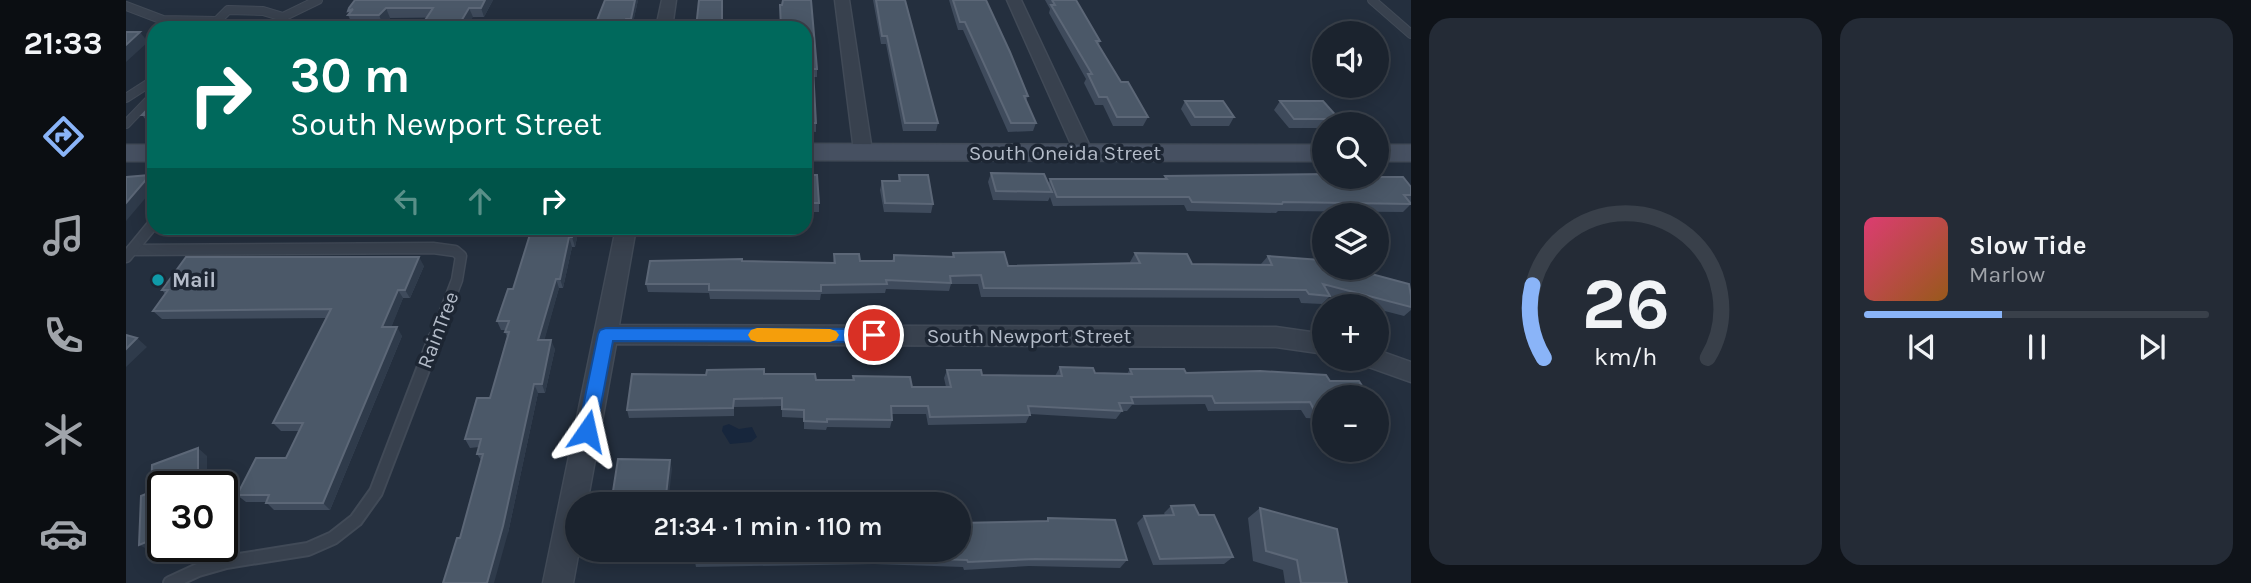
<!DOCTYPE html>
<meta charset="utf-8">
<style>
body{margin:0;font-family:Karla,sans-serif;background:#242b36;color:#f1f3f6;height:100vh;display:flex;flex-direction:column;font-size:26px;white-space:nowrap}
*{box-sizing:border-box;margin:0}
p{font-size:23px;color:#a0a4aa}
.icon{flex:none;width:38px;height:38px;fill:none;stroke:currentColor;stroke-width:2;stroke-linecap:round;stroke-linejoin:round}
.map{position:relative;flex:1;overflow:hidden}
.side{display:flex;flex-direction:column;gap:18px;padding:18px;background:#0f1319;width:840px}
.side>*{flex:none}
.top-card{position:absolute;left:21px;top:21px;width:665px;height:214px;border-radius:21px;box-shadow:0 4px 18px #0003,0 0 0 2px #39404a;background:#00695c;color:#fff;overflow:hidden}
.controls{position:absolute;left:1186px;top:21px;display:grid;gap:14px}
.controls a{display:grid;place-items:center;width:77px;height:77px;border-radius:50%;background:#1b232e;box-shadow:0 4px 18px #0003,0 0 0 2px #39404a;font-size:35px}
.speed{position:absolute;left:21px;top:471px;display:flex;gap:14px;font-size:35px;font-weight:700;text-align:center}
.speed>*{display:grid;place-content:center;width:91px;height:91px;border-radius:50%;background:#1b232e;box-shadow:0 4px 18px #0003,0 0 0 2px #39404a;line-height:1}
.speed .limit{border:4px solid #111;border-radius:10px;background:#fff;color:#111}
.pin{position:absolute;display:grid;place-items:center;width:60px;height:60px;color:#fff;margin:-30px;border:4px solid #fff;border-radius:50%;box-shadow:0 2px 7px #0007}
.me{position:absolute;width:77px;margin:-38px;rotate:11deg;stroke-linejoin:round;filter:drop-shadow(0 0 5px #0008)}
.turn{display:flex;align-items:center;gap:24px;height:147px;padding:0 28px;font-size:32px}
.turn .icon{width:91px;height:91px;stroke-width:2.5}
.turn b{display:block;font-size:49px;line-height:60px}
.lanes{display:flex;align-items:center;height:66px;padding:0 28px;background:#0003;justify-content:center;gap:35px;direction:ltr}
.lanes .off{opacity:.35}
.side .widget{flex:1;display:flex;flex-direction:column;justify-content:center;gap:10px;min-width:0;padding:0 24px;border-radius:21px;background:#242b36}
.side .dial{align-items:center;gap:0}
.dial svg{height:182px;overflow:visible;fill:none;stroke:#39404a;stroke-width:7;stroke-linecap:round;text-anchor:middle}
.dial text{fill:#f1f3f6;stroke:none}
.song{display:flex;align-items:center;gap:21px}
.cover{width:84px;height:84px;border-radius:10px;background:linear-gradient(135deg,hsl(340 70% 55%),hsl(30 70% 35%))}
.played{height:7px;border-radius:4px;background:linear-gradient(90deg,#8ab4f8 40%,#39404a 40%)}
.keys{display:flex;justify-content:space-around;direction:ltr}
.side .tiles{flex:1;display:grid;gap:18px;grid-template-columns:repeat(2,1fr)}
.trip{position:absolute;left:439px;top:492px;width:406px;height:70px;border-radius:35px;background:#1b232e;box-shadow:0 4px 18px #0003,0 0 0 2px #39404a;font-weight:600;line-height:70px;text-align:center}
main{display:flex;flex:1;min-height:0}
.tabs{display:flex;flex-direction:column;width:126px;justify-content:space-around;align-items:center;background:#0b0e12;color:#a0a4aa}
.tabs .icon{width:49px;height:49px}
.tabs .active{color:#8ab4f8}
.tabs b{font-size:32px;color:#f1f3f6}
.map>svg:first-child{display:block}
.water{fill:#17263c}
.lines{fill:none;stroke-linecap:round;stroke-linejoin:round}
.lane-far2-casing{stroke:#414a57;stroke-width:10}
.lane-far1-casing{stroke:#414a57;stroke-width:13}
.lane-casing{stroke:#414a57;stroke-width:16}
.street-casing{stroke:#414a57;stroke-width:3}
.secondary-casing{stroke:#414a57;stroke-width:3}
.lane-far2{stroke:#38414e;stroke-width:8}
.lane-far1{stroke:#38414e;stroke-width:10}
.lane{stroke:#38414e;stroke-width:12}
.street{fill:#38414e;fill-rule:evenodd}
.secondary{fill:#465061;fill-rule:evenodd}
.wall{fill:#3f4b5c}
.shaded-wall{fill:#2f3b4b}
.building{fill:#4b5868;stroke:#5c6777;stroke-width:2}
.route{fill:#1a73e8;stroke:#114b97;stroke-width:2}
.slow{fill:#f59e0b}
.culture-dot{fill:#0f9aa8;stroke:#1d2633;stroke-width:2.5}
.labels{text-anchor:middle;stroke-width:7;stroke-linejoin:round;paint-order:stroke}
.street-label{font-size:21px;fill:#b4bcc9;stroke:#1d2633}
.poi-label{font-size:21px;font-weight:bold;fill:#b4bcc9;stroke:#1d2633;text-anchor:start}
</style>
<main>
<nav class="tabs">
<b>21:33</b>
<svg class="icon active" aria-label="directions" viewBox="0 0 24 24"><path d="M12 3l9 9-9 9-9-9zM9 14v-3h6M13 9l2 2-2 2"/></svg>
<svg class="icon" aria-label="music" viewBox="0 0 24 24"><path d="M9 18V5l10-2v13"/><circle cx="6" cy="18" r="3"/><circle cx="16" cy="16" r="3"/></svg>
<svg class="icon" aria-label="phone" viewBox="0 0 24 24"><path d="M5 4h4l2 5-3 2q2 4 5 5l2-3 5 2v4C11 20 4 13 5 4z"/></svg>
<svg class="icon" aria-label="climate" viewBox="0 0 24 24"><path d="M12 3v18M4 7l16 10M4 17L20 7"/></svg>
<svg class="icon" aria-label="car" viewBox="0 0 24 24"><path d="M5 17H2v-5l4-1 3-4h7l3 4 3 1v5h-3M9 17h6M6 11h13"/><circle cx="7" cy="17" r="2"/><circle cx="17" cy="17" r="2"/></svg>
</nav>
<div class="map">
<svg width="1285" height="583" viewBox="0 0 1285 583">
<rect width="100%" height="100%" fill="#242f3e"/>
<!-- water -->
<path class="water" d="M 603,424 L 613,429 L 626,427 L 631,437 L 625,442 L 604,444 L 596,431 L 597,426 Z"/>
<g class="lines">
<defs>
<g id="lane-far2">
<path d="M 1246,0 L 1285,34"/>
<path d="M 0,6 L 37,20 L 91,21"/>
<path d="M 84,28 L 102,10 L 137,11 L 157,17 L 192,0"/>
<path d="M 0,98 L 28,80"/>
<path d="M 0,124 L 28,95"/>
</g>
<g id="lane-far1">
<path d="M 6,250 L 307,248 L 329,251 L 335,256 L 331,280 L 308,340"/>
<path d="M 0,257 L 28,223"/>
</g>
<path id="lane" d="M 44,583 L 72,570 L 100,562 L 182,549 L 207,538 L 230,520 L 250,492 L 309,338"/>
<g id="street">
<path d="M 536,0 L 550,0 L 546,28 L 530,28 Z"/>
<path d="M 709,0 L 723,0 L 746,151 L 737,157 L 728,151 Z"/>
<path d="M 881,0 L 895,0 L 967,153 L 965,157 L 958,159 L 949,153 Z"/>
<path d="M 490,228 L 510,228 L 493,325 L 1150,327 L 1199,334 L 1199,354 L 1150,347 L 490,344 L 461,504 L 452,504 L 453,550 L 447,583 L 417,583 Z"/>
<path d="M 1251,350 L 1285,362 L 1285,382 L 1240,366 L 1237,359 L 1251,359 Z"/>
</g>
<g id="secondary">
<path d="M 679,144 L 1199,145 L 1199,161 L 679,160 Z"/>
<rect x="0" y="145" width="28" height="16"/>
<rect x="1251" y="145" width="34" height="16"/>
</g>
</defs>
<!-- lane-far2 casing -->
<use href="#lane-far2" class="lane-far2-casing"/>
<!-- lane-far1 casing -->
<use href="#lane-far1" class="lane-far1-casing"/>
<!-- lane casing -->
<use href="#lane" class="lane-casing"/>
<!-- street casing -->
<use href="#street" class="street-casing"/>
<!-- secondary casing -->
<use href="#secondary" class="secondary-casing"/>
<!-- lane-far2 -->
<use href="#lane-far2" class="lane-far2"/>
<!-- lane-far1 -->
<use href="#lane-far1" class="lane-far1"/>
<!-- lane -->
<use href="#lane" class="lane"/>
<!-- street -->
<use href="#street" class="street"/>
<!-- secondary -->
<use href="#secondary" class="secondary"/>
</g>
<!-- wall -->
<g class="wall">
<path d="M 229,0 L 367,0 L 358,17 L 264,18 L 257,25 L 226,24 L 222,15 L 223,13 L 222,11 Z"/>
<path d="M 512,0 L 506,27 L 468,28 Z"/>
<path d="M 657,0 L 685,0 L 691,69 L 691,77 L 687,77 L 690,123 L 690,132 L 679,131 L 679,28 L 654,28 L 654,5 L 656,5 Z"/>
<path d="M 747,0 L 779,0 L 812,123 L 810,131 L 777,131 L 760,44 L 755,44 Z"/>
<path d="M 823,0 L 860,0 L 902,96 L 900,101 L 910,123 L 907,131 L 882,132 L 837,30 L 832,30 Z"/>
<path d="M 919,0 L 950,0 L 974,41 L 973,45 L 995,82 L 1022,117 L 1017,126 L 987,126 L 977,105 L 969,105 L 958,83 L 960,79 L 923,13 L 924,9 Z"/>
<path d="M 1059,101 L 1108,117 L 1103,126 L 1065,126 L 1055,109 Z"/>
<path d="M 1154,101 L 1213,119 L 1209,124 L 1199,124 L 1199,128 L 1163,128 L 1148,110 Z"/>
<path d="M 28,103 L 28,125 L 24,125 L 16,115 Z"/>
<path d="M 865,173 L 922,184 L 924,179 L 1038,179 L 1039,176 L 1255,177 L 1285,187 L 1285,204 L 1277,212 L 1152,211 L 1150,213 L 1061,211 L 1058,205 L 927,206 L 924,197 L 922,201 L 867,200 L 862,182 Z"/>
<path d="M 679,175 L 693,203 L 693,212 L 679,212 Z"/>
<path d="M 773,175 L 807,204 L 805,213 L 758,212 L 754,190 L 756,181 L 772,181 Z"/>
<path d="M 406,228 L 453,228 L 449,247 L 446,247 L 437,288 L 433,288 L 418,340 L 429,349 L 419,393 L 412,393 L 382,533 L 334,538 L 355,460 L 351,454 L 353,447 L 344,448 L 339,439 L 364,398 L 381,337 L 379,332 L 380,330 L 375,330 L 371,321 L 387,289 Z"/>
<path d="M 827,253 L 882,266 L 1005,264 L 1004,262 L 1009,253 L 1066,264 L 1135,264 L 1142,256 L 1285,296 L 1285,310 L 1278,316 L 1251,309 L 1251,306 L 1241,306 L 1204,296 L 1196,304 L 1175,303 L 1173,298 L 855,297 L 852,284 L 825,284 L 823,291 L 760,289 L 759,293 L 695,294 L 694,300 L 584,299 L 583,293 L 522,292 L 520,284 L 707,263 L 708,254 L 734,261 L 766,261 L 768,255 L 826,257 Z"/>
<path d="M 298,266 L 284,298 L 277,298 L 265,327 L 276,336 L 204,510 L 148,510 L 140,502 L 120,502 L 111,495 L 160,458 L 173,431 L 155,431 L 147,423 L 201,318 L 36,319 L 27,311 L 39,294 L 36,290 Z"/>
<path d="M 934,367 L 969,373 L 1001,374 L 1004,369 L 1060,373 L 1199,397 L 1199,419 L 1180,418 L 1175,410 L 1082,411 L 1079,404 L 1006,405 L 1001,411 L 996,411 L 990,419 L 904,414 L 900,423 L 802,425 L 800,414 L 766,414 L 766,420 L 764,428 L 701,427 L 700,430 L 678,429 L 678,418 L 656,417 L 656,406 L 608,407 L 608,416 L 503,418 L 501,410 L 580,375 L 638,374 L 690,380 L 726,380 L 727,376 L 786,387 L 820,387 L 818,378 L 821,370 L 856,375 L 929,376 Z"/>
<path d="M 1045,506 L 1073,515 L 1107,557 L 1098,564 L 1027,565 L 1011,523 L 1018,516 L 1039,515 L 1038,513 Z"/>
<path d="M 1134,508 L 1221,583 L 1159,583 L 1157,570 L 1127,561 L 1122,518 Z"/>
<path d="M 922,518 L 1001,560 L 994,568 L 903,566 L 838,570 L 837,567 L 748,564 L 570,567 L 568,557 L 482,558 L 478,550 L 920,521 Z"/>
</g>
<!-- shaded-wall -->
<g class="shaded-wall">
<path d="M 359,0 L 367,0 L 358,17 L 355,8 Z"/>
<path d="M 509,0 L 512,0 L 506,27 L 505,19 Z"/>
<path d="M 260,8 L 264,18 L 257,25 L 253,15 Z"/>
<path d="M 343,8 L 347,17 L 340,28 L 331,28 Z"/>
<path d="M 14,32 L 22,42 L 0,62 L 0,45 Z"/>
<path d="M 24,175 L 28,180 L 28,188 L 0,221 L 0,203 Z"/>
<path d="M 449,228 L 453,228 L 449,247 L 446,237 Z"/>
<path d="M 443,237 L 446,247 L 437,288 L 434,279 Z"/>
<path d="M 293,257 L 298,266 L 284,298 L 279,290 Z"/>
<path d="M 430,279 L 433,288 L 416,349 L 412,340 Z"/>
<path d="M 272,290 L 277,298 L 262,336 L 256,327 Z"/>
<path d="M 271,327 L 276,336 L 204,510 L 197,503 Z"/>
<path d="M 11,338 L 21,347 L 0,367 L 0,349 Z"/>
<path d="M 425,340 L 429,349 L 419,393 L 416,384 Z"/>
<path d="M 408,384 L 412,393 L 382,533 L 368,583 L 361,583 Z"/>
<path d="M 72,448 L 81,456 L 81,472 L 89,478 L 90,486 L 80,486 L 72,474 Z"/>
<path d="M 544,460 L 546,469 L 542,504 L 539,504 Z"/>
<path d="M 37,535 L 37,546 L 38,546 L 25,551 L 13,545 Z"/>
</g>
<!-- building -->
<g class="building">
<path d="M 229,0 L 359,0 L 355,8 L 343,8 L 331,28 L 294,28 L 307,8 L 260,8 L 253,15 L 222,15 L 227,9 L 222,11 L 223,8 Z"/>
<path d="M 479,0 L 509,0 L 505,19 L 500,19 L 498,28 L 468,28 Z"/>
<path d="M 573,0 L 596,0 L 596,28 L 570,28 Z"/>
<path d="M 657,0 L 685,0 L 691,69 L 687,69 L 690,123 L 679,123 L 679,28 L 655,28 L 654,5 L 656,5 Z"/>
<path d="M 750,0 L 779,0 L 812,123 L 779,123 L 761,36 L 756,36 Z"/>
<path d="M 827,0 L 860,0 L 884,52 L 902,96 L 898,96 L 910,123 L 885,123 L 839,22 L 834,22 Z"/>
<path d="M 926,0 L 950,0 L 974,41 L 970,41 L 995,82 L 1002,82 L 1022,117 L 991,117 L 981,97 L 973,97 L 962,74 L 966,74 L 925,5 L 929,5 Z"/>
<path d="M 0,32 L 14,32 L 0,45 Z"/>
<path d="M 1059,101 L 1097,101 L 1108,117 L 1069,117 Z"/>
<path d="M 1154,101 L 1197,101 L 1213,119 L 1168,119 Z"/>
<path d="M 28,103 L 28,115 L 16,115 Z"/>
<path d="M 865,173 L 918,174 L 926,192 L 870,191 Z"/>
<path d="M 1199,174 L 1199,177 L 1251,177 L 1251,174 L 1252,174 L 1255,177 L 1277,177 L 1285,187 L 1285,195 L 1278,195 L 1285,204 L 1157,202 L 1156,204 L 1066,202 L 1063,197 L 931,197 L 924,179 L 1041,179 L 1039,176 Z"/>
<path d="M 24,175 L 0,203 L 0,177 Z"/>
<path d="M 679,175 L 691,175 L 693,203 L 679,203 Z"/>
<path d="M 773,175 L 802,175 L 807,204 L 759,203 L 756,181 L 774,181 Z"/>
<path d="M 406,228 L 449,228 L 446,237 L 443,237 L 434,279 L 430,279 L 412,340 L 425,340 L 416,384 L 408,384 L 377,526 L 361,583 L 317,583 L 331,538 L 334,538 L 357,454 L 351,454 L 355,439 L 339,439 L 351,398 L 364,398 L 383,332 L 379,332 L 383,321 L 371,321 L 382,289 L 387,289 Z"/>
<path d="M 878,252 L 882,266 L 1014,263 L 1009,253 L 1061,254 L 1066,264 L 1146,265 L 1142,256 L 1195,260 L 1199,261 L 1199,268 L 1223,268 L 1283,284 L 1285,296 L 1285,307 L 1197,284 L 1204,296 L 1183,294 L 1180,290 L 858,288 L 855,275 L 824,276 L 825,283 L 760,280 L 761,284 L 695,285 L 695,291 L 583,290 L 583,284 L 520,284 L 524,261 L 616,259 L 616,261 L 709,263 L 708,254 L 733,254 L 734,261 L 768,261 L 768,255 L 828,257 L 827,253 Z"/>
<path d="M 60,257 L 293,257 L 279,290 L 272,290 L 256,327 L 271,327 L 197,503 L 140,503 L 143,495 L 111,495 L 130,458 L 160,458 L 177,423 L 147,423 L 205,309 L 27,311 L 42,290 L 36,290 Z"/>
<path d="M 0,335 L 11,338 L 0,349 Z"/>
<path d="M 934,367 L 967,368 L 969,373 L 1006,374 L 1004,369 L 1058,369 L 1060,373 L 1134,371 L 1200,375 L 1204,381 L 1233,381 L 1243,397 L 1199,397 L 1199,411 L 1188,410 L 1184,402 L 1089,403 L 1086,396 L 1005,397 L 1007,403 L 993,403 L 996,411 L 902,406 L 904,415 L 804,417 L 802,406 L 765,406 L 766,420 L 701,419 L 701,422 L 678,421 L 678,410 L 656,409 L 656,398 L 608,399 L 607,408 L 501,410 L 506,374 L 580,375 L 581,370 L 638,369 L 638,374 L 689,374 L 690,380 L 728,380 L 727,376 L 784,377 L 786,387 L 825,387 L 821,370 L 855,370 L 856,375 L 936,376 Z"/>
<path d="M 72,448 L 72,474 L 80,471 L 80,486 L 37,486 L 37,535 L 13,545 L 15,496 L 25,492 L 26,465 Z"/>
<path d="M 492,459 L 544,460 L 539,504 L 485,504 Z"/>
<rect x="746" y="498" width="32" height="6"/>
<path d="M 691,501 L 691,504 L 657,504 L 657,502 Z"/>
<path d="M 1068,505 L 1073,515 L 1088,515 L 1107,557 L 1034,559 L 1018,516 L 1048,515 L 1045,506 Z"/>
<path d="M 1134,508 L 1211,529 L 1221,583 L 1175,583 L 1171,560 L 1140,551 Z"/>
<path d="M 922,518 L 989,520 L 1001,560 L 909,559 L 842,562 L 841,560 L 751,557 L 568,560 L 569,550 L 833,550 L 833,523 L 922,521 Z"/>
</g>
<!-- route -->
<path class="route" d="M 480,328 L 748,329 L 754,331 L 757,335 L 754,340 L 748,342 L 487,341 L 470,431 L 468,436 L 461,439 L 455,436 L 452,431 L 472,334 L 474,330 Z"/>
<!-- slow -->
<path class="slow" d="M 631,328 L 704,329 L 710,331 L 713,335 L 710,340 L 704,342 L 631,342 L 625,340 L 622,335 L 625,330 Z"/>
<!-- markers -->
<circle class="culture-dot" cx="32" cy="280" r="7"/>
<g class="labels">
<!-- street labels -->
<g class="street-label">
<text x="939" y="160">South Oneida Street</text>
<text transform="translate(312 330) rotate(-69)" y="7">RainTree</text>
<text x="903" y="343">South Newport Street</text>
</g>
<!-- poi labels -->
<g class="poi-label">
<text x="46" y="287">Mail</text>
</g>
</g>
</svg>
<div class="controls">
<a><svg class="icon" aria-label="sound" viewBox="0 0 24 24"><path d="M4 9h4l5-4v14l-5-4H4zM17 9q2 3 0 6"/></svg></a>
<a><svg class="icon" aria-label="search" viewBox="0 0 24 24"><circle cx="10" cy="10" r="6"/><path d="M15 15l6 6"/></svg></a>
<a><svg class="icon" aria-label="layers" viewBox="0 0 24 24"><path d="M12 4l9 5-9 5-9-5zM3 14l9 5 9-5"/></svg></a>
<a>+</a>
<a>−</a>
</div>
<div class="speed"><div class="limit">30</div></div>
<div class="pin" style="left:748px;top:335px;background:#d93025"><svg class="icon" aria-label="arrive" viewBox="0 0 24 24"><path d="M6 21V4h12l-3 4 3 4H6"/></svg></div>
<svg class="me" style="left:461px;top:431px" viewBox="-20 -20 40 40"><path d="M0-17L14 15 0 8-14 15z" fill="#1a73e8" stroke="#fff" stroke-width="4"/></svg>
<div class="trip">21:34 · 1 min · 110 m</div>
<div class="top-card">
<div class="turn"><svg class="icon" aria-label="right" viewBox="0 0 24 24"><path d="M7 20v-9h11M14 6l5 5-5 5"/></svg><div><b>30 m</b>South Newport Street</div></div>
<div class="lanes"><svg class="icon off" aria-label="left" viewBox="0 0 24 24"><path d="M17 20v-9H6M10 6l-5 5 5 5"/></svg><svg class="icon off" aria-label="ahead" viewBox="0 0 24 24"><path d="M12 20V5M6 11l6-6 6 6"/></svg><svg class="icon" aria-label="right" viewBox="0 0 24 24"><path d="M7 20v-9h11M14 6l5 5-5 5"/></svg></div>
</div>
</div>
<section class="side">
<div class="tiles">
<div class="widget dial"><svg viewBox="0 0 100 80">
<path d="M14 69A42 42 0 1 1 86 69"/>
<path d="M14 69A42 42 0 0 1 9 37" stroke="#8ab4f8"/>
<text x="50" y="56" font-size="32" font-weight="700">26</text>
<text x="50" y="72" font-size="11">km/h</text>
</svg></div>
<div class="widget">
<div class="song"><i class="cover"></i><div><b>Slow Tide</b><p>Marlow</p></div></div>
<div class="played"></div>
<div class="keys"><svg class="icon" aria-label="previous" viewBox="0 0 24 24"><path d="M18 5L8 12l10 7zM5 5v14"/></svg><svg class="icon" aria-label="pause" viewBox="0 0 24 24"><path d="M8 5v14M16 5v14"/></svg><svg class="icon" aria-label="next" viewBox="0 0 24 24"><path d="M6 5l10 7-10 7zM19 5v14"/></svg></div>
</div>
</div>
</section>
</main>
